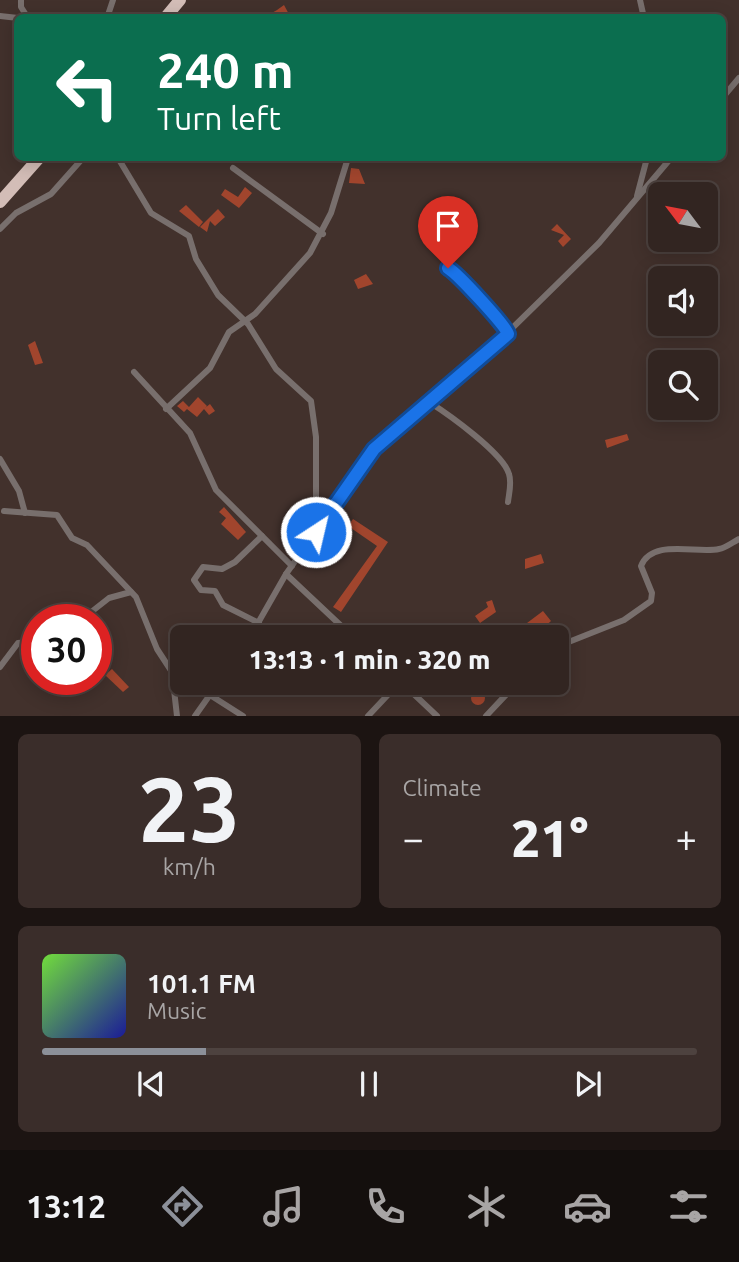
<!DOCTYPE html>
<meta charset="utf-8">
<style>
body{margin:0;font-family:Ubuntu,sans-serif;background:#3a2d2a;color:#f1f3f6;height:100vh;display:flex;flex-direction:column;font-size:26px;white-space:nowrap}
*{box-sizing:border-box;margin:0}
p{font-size:23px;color:#a8a5a5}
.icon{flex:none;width:38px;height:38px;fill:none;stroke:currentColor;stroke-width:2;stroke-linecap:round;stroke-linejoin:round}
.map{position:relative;height:716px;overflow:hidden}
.details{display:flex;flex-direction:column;gap:18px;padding:18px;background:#1c1412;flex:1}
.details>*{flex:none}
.banner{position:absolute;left:14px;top:14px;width:712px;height:147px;border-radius:10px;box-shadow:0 4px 18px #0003,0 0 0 2px #4d423f;background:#0b6e4f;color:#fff;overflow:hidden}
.needle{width:46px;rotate:302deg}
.tools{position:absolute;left:648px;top:182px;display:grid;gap:14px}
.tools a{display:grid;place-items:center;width:70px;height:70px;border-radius:10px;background:#322521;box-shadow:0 4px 18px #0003,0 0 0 2px #4d423f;font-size:35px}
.speed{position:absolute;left:21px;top:604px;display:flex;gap:14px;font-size:35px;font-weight:700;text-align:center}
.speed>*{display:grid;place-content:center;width:91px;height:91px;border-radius:50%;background:#322521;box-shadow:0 4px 18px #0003,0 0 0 2px #4d423f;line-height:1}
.speed .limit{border:10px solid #d22;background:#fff;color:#111}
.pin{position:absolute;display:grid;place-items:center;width:60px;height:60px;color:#fff;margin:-72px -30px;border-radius:50% 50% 50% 0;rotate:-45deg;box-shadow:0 0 7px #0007}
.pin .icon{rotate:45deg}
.me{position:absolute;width:77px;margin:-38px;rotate:35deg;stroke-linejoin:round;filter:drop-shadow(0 0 5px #0008)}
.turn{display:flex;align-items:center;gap:24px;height:147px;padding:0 28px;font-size:32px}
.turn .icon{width:91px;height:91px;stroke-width:2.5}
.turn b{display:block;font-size:49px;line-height:60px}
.big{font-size:52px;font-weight:800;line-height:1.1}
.details .widget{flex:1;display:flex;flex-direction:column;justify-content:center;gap:10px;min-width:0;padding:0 24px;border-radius:10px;background:#3a2d2a}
.details .dial{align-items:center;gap:0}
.dial b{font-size:91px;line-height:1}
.song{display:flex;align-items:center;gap:21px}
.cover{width:84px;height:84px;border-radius:10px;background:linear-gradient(135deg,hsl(100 70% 55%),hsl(240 70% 35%))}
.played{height:7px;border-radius:4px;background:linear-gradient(90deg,#8c9099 25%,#4d423f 25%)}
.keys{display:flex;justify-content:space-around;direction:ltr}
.heat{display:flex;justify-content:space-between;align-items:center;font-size:38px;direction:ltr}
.details .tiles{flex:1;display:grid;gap:18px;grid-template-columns:1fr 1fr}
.widget:last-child{grid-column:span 2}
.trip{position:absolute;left:170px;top:625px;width:399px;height:70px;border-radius:10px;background:#322521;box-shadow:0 4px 18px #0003,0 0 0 2px #4d423f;font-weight:800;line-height:70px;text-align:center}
.tabs{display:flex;height:112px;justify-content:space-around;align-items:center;background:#140f0d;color:#a8a5a5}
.tabs .icon{width:49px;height:49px}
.tabs .current{color:#8c9099}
.tabs b{font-size:32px;color:#f1f3f6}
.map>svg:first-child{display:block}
.building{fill:#a1452d}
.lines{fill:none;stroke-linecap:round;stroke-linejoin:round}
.street{stroke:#786f6d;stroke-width:6}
.highway{stroke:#d3bdb7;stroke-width:12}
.route-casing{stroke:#114b97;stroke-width:18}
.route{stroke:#1a73e8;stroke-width:12}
</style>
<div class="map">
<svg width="739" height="716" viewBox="0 0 739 716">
<rect width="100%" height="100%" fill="#42312c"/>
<!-- building -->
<g class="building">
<path d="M 284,5 L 291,18 L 263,18 L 277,10 Z"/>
<path d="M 351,168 L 359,169 L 365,184 L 349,183 Z"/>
<path d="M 245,187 L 252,193 L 239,208 L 221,195 L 225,189 L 238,197 Z"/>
<path d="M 186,205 L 203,222 L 199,227 L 179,211 Z"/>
<path d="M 218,209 L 225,217 L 215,226 L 210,221 L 207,232 L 200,227 Z"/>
<path d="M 557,224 L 571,239 L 563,247 L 558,241 L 564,235 L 551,230 Z"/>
<path d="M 366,274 L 373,284 L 358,289 L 354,280 Z"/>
<path d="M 35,341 L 43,363 L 35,365 L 28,345 Z"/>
<path d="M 198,397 L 207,406 L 205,408 L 210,404 L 215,411 L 209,415 L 204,409 L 197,417 L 187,409 L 184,412 L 177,406 L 183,401 L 189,407 Z"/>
<path d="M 627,434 L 629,440 L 607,448 L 605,440 Z"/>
<path d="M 224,507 L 246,532 L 238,540 L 221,524 L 226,518 L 219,512 Z"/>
<path d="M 353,519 L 388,542 L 341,612 L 333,607 L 377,546 L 348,526 Z"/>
<path d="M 541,554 L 544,563 L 525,569 L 525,559 Z"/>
<path d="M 492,600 L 496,612 L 480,623 L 475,616 L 488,607 L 486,602 Z"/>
<path d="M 543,611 L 551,621 L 538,633 L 541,637 L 533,637 L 523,626 Z"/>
<path d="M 112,669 L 129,687 L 123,692 L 105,675 Z"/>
<circle cx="478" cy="698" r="7"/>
</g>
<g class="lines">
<!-- street -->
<g class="street">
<path d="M 21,0 L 21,7 L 28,18"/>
<path d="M 640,0 L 644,18"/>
<path d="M 0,16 L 18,18"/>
<path d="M 107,18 L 113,0"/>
<path d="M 723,97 L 739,78"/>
<path d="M 118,158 L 151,213 L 189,236 L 196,259 L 218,295 L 248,324 L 276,369 L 311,401 L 316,437 L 316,532"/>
<path d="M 233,168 L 323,234"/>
<path d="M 637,196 L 647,158"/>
<path d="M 0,229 L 16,213 L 51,194 L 83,158"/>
<path d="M 448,268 C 458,274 506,325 507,333"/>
<path d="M 134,372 L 190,433 L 216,490 L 292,566"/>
<path d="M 429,402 C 448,414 503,453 509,474 C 512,483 509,493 508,502"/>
<path d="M 166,409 L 210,368 L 229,332 L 255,314 L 310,253 L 331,213 L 348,158"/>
<path d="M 0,459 L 19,491 L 25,513"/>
<path d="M 4,511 L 57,515 L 72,538 L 87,545 L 136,597 L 157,649 L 172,672 L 177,716"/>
<path d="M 286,574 L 353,637"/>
<path d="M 81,620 L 109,598 L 131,592"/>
<path d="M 259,623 L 223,605 L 215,591 L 201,590 L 194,580 L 203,567 L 222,569 L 235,562 L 262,536"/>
<path d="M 250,637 L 286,574 L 374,449 L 498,342 L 599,243 L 671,158"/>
<path d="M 556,647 L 624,620 L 651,601 L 652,593 L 641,566 C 652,538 697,554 719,549 C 726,548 733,542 739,539"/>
<path d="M 0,667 L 18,643 L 37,641"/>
<path d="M 401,682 L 437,716"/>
<path d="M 210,695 L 243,716"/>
<path d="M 195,716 L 219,682"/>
<path d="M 368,716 L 400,682"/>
<path d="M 486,716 L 518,682"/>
</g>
<!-- highway -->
<g class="highway">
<path d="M 165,18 L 180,0"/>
<path d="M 0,202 L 39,158"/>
</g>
</g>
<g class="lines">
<defs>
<path id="route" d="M 316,532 L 374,449 L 508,334 C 506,326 458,274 448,268"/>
</defs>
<!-- route casing -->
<use href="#route" class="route-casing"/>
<!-- route -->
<use href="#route" class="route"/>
</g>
</svg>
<div class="tools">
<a><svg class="needle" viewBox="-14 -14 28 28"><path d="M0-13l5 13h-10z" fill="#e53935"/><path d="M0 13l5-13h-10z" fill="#a8a5a5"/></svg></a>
<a><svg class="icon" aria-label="sound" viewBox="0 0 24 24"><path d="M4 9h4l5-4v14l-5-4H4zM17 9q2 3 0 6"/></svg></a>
<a><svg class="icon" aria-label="search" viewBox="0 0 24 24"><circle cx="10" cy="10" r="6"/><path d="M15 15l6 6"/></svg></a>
</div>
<div class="speed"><div class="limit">30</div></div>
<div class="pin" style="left:448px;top:268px;background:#d93025"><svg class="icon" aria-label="arrive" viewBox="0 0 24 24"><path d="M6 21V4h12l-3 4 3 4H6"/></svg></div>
<svg class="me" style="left:316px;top:532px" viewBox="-20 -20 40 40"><circle r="17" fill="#1a73e8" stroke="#fff" stroke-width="3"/><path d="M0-11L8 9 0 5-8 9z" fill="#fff"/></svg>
<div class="trip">13:13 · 1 min · 320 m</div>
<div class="banner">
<div class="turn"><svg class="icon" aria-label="left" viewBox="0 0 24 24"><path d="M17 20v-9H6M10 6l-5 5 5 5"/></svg><div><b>240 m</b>Turn left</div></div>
</div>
</div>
<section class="details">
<div class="tiles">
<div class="widget dial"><b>23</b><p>km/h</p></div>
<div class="widget"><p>Climate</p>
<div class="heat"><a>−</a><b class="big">21°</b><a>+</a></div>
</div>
<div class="widget">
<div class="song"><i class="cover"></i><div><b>101.1 FM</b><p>Music</p></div></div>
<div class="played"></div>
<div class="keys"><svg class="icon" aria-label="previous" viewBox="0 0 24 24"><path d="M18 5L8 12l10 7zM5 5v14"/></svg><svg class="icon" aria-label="pause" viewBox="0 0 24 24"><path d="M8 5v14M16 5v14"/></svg><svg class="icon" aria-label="next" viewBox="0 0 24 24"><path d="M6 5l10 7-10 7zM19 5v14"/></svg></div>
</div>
</div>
</section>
<nav class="tabs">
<b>13:12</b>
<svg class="icon current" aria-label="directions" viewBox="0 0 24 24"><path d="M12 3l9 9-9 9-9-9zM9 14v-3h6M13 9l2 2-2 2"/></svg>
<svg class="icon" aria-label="music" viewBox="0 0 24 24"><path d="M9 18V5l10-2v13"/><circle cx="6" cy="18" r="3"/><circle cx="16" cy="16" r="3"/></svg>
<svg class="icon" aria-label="phone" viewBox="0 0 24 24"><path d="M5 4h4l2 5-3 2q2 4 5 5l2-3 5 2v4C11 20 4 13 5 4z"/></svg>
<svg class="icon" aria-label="climate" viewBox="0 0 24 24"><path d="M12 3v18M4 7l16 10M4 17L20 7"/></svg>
<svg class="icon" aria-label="car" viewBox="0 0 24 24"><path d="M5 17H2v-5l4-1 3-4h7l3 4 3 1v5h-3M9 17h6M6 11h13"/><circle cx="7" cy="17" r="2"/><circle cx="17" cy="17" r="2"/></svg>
<svg class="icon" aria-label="filters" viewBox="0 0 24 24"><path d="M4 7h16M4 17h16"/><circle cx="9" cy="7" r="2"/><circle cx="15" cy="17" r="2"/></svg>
</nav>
